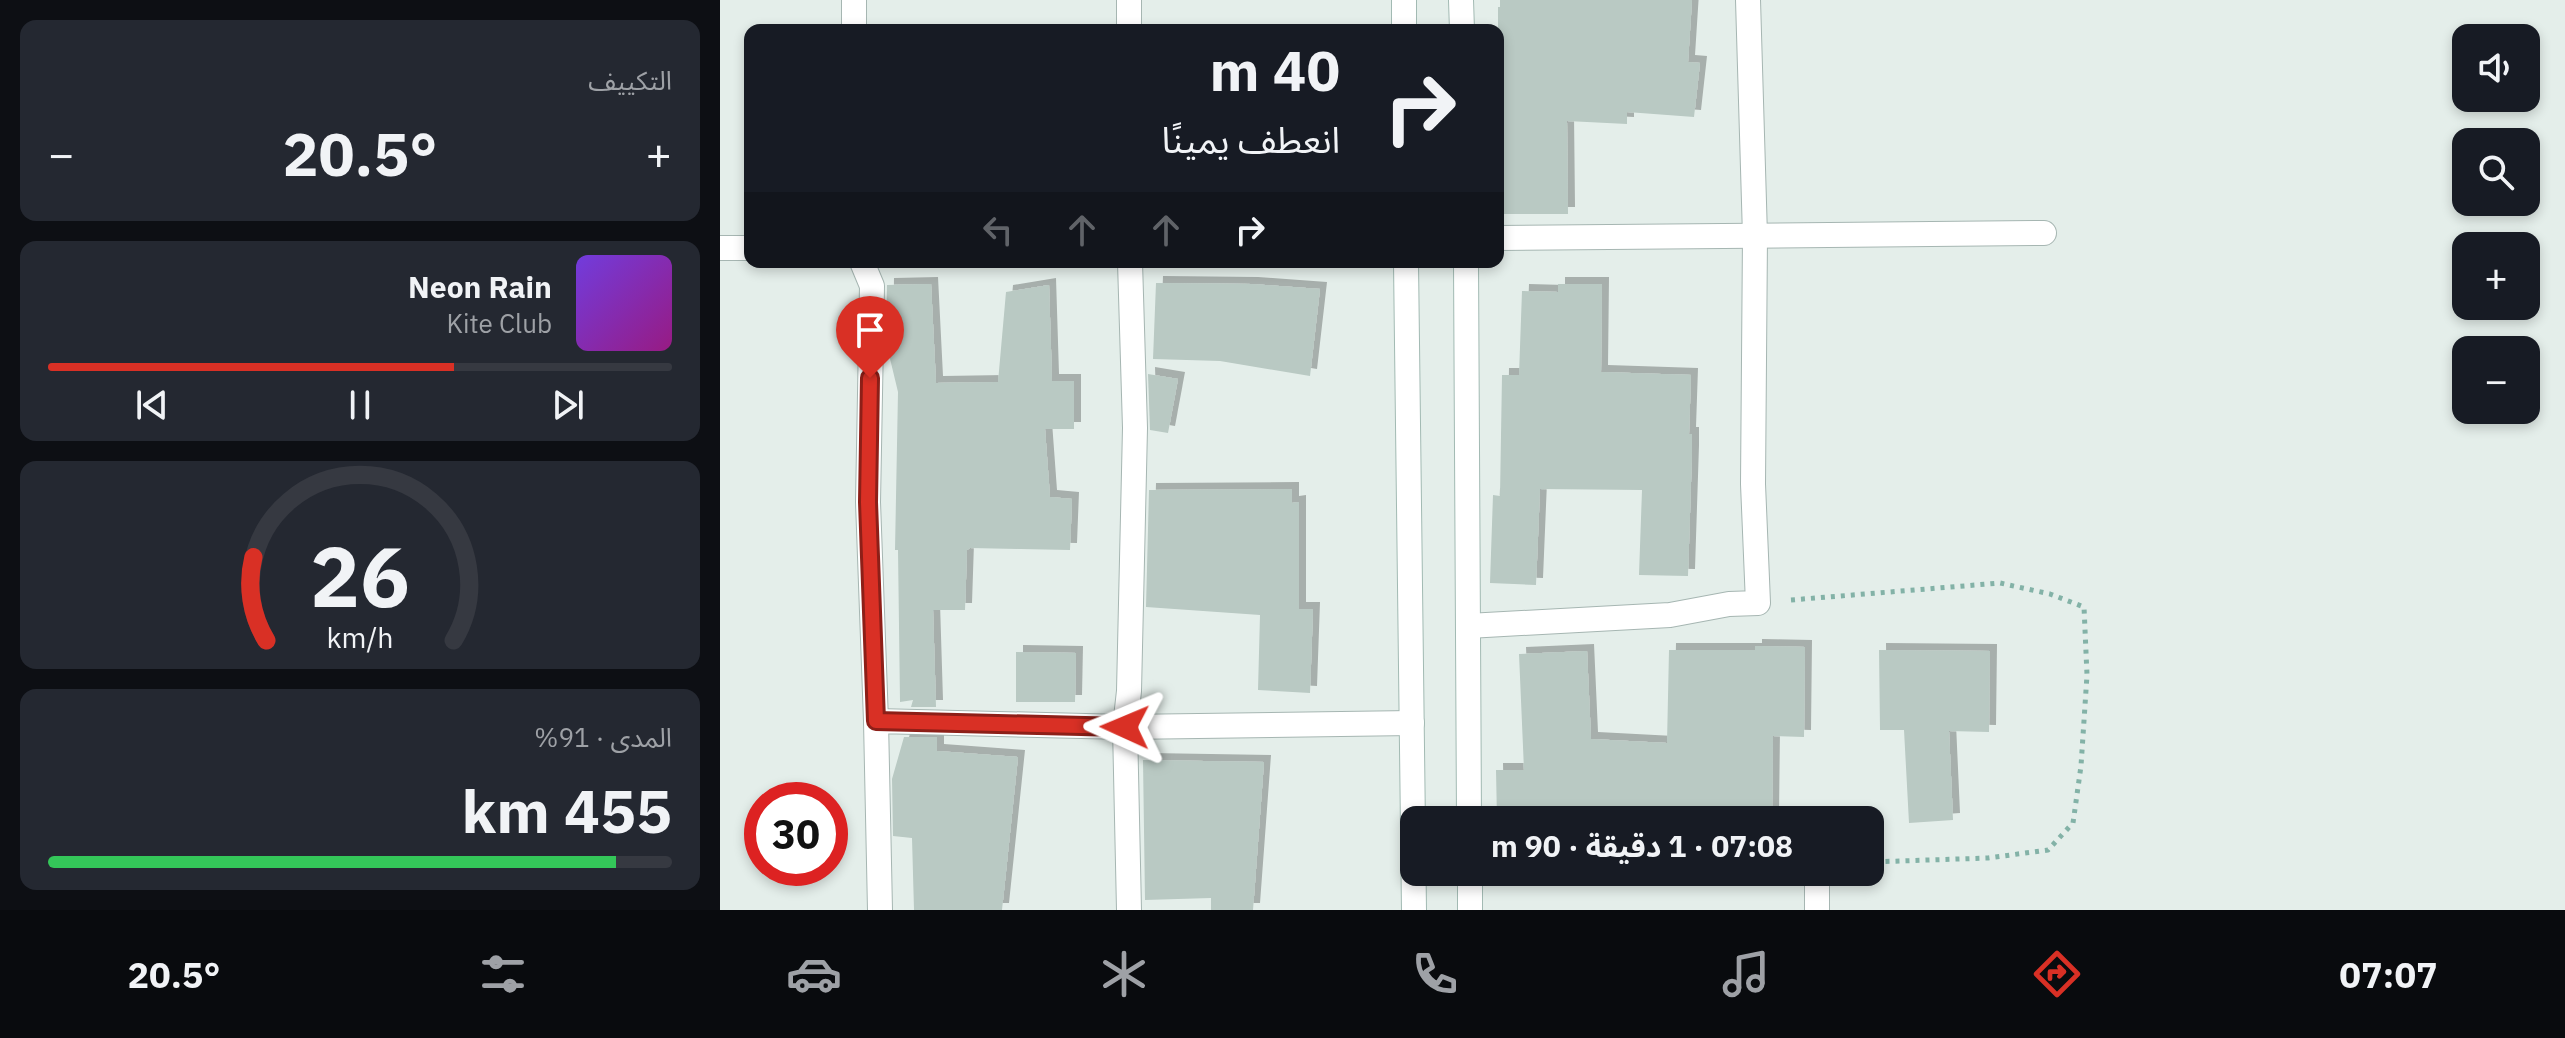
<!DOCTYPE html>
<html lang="ar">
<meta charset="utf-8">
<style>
body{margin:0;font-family:"IBM Plex Sans","Noto Sans Arabic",sans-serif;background:#242831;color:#f1f3f6;direction:rtl;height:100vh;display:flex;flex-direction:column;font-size:30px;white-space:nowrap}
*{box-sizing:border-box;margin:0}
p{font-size:26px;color:#9ea1a6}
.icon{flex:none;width:44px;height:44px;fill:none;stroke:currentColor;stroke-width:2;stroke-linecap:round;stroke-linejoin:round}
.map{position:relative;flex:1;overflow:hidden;direction:ltr}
.details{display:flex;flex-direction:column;gap:20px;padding:20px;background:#0d0f14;width:720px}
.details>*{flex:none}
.banner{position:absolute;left:24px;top:24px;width:760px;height:244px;border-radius:16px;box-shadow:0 4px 12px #0003;direction:rtl;background:#171b24;color:#f1f3f6;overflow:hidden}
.fabs{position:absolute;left:1732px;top:24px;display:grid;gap:16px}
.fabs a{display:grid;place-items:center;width:88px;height:88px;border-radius:16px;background:#171b24;box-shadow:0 4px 12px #0003;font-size:40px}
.speed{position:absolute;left:24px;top:782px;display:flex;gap:16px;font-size:40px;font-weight:700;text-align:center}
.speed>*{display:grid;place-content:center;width:104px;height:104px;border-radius:50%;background:#171b24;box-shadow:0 4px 12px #0003;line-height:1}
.speed .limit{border:12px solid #d22;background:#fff;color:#111}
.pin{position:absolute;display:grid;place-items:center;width:68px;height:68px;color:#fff;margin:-82px -34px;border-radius:50% 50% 50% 0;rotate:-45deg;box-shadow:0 0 8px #0007}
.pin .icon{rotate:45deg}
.me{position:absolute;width:88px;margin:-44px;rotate:271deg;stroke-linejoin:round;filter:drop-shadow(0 0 6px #0008)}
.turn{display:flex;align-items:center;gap:28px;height:168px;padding:0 32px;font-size:36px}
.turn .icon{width:104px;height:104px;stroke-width:2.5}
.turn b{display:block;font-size:56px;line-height:68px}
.lanes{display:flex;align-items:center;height:76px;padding:0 32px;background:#0003;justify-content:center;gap:40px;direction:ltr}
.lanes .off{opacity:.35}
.big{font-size:60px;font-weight:700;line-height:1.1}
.details .tile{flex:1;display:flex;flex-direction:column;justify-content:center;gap:12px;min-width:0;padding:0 28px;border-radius:16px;background:#242831}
.details .dial{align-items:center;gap:0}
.dial svg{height:208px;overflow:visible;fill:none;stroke:#363941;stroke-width:7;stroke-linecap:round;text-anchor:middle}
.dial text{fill:#f1f3f6;stroke:none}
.song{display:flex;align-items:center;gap:24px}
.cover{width:96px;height:96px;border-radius:12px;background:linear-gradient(135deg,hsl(260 70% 55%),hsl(310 70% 35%))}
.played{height:8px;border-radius:4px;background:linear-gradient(90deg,#d93025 65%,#363941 65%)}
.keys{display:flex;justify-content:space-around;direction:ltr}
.heat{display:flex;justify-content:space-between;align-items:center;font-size:44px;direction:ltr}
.charge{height:12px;border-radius:6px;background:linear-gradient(90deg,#34c759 91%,#363941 0)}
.trip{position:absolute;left:680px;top:806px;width:484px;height:80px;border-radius:16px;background:#171b24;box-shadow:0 4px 12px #0003;font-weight:700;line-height:80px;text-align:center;direction:rtl}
.tabs{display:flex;height:128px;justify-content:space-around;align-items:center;background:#090b0e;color:#9ea1a6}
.tabs .icon{width:56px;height:56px}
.tabs .active{color:#d93025}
.tabs b{font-size:36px;color:#f1f3f6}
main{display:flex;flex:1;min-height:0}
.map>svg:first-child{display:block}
.building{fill:#b9c9c3;filter:url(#shadow)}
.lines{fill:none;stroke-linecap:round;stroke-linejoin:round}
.street-casing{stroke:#a6b6b2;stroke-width:26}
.secondary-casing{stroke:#a2bab3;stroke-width:26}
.path{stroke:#83b2a7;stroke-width:5;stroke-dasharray:4 6;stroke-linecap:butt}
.street{stroke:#fff;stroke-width:24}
.secondary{stroke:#fff;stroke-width:24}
.route-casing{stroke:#8d1f18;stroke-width:20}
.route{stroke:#d93025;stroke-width:14}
</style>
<main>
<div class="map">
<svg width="1845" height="910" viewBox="0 0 1845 910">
<defs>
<filter id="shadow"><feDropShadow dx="7" dy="-7" stdDeviation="0" flood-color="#0004"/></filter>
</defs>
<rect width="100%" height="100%" fill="#e4eeea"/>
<!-- building -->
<g class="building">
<path d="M 780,0 L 972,0 L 968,62 L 980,63 L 974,117 L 907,112 L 907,124 L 847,121 L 848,214 L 781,214 L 778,119 L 778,7 L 780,7 Z"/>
<path d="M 436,283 L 531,284 L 600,289 L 590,376 L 500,361 L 433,359 Z"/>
<path d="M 211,284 L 216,383 L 278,382 L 286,292 L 329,285 L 332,381 L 354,381 L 354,429 L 325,429 L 330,497 L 352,499 L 350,550 L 250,548 L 247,550 L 245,610 L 213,610 L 216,707 L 191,707 L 193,700 L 180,702 L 178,550 L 175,550 L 178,392 L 166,342 L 167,285 Z"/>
<path d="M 838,284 L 882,284 L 881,372 L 971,375 L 969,434 L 972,434 L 972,452 L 968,576 L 919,575 L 922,490 L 820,489 L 816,585 L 770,583 L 773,495 L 780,496 L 782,375 L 799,375 L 802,291 L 838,292 Z"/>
<path d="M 428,374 L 458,379 L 448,433 L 430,430 Z"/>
<path d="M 572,489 L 572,503 L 579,502 L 579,609 L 593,609 L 590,693 L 538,690 L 540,615 L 426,607 L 429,490 Z"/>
<path d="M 1035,646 L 1085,647 L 1084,737 L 1053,736 L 1052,820 L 777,820 L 776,770 L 804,770 L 799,654 L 867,651 L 871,739 L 947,743 L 949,650 L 1035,650 Z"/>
<path d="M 1159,650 L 1270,651 L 1269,732 L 1229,731 L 1233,820 L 1189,823 L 1184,730 L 1160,730 Z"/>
<path d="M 296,652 L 356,653 L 355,702 L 296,702 Z"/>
<path d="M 184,737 L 217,737 L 217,751 L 298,757 L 282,910 L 194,910 L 192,838 L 173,836 L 172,779 Z"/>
<path d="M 423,760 L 544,762 L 533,910 L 491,910 L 491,898 L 425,900 Z"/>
</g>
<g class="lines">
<defs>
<g id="street">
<path d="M 134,0 L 134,30"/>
<path d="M 409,0 L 409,30"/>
<path d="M 778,238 L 1324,233"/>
<path d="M 0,248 L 30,248"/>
<path d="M 142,262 L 152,286 L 148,502 L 156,721"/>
<path d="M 748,626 L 950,615 L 1009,604 L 1038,603 L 1033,484 L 1035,236 L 1028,0"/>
<path d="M 1097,872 L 1097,910"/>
<path d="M 160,910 L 156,721 L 405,727 L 692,723"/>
<path d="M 409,910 L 405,727 L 409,691 L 415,428 L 410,262"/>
</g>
<g id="secondary">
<path d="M 684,0 L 684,30"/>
<path d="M 741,0 L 742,30"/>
<path d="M 686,262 L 694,910"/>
<path d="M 746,262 L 749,820"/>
<path d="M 750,910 L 750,872"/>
</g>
</defs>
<!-- street casing -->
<use href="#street" class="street-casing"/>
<!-- secondary casing -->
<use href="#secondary" class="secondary-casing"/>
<!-- path -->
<path class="path" d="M 1071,600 L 1280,583 L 1330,594 L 1364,607 L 1367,675 L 1361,766 L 1353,823 L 1328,850 L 1268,858 L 1150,862"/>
<!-- street -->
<use href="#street" class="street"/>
<!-- secondary -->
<use href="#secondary" class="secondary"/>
</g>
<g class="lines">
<defs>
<path id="route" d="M 150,378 L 148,502 L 156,721 L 405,727"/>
</defs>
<!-- route casing -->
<use href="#route" class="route-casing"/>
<!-- route -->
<use href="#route" class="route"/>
</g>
</svg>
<div class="fabs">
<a><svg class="icon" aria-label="sound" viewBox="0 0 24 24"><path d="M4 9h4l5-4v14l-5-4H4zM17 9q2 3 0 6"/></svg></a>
<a><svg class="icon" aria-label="search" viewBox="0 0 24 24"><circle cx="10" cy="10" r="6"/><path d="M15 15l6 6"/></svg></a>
<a>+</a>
<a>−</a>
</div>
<div class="speed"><div class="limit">30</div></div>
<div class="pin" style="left:150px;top:378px;background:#d93025"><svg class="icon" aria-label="arrive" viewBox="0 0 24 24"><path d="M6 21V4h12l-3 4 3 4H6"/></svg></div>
<svg class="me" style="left:405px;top:727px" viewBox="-20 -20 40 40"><path d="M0-17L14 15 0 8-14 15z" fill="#d93025" stroke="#fff" stroke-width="4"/></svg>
<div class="trip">07:08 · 1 دقيقة · 90 m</div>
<div class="banner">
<div class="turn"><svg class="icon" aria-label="right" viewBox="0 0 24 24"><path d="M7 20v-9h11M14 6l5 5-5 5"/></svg><div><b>40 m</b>انعطف يمينًا</div></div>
<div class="lanes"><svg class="icon off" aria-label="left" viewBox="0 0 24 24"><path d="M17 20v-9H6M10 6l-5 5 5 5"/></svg><svg class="icon off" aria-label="ahead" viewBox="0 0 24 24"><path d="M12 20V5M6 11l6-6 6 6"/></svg><svg class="icon off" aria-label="ahead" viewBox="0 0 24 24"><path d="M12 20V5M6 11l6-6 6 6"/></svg><svg class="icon" aria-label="right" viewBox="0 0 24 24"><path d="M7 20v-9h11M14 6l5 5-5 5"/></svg></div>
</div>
</div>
<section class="details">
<div class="tile"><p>التكييف</p>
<div class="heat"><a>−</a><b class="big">20.5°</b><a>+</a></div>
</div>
<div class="tile">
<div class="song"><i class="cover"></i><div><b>Neon Rain</b><p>Kite Club</p></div></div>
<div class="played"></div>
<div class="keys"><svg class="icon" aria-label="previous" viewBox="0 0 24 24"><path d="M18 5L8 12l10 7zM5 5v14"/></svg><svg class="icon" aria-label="pause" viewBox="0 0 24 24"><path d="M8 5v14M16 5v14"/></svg><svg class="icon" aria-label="next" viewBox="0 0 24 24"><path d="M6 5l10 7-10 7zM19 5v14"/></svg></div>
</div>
<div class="tile dial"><svg viewBox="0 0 100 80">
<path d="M14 69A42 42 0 1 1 86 69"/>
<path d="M14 69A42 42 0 0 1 9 37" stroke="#d93025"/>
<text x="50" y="56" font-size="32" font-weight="700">26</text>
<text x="50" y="72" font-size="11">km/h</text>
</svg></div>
<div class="tile"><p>المدى · 91%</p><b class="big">455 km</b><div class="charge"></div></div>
</section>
</main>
<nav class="tabs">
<b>07:07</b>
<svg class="icon active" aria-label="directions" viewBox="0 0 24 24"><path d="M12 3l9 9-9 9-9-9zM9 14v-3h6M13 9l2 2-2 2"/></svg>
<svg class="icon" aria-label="music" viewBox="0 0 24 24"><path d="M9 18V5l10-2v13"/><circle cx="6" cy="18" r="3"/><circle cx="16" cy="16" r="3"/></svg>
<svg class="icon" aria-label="phone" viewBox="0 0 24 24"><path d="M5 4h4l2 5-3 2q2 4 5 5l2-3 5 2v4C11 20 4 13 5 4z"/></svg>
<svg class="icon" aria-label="climate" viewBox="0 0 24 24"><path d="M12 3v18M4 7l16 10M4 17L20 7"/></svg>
<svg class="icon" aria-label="car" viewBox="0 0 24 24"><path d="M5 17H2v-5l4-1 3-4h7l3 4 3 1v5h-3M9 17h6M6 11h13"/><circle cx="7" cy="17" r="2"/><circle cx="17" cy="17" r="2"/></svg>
<svg class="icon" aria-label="filters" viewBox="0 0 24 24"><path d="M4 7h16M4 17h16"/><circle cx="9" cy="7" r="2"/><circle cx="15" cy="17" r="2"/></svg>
<b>20.5°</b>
</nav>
